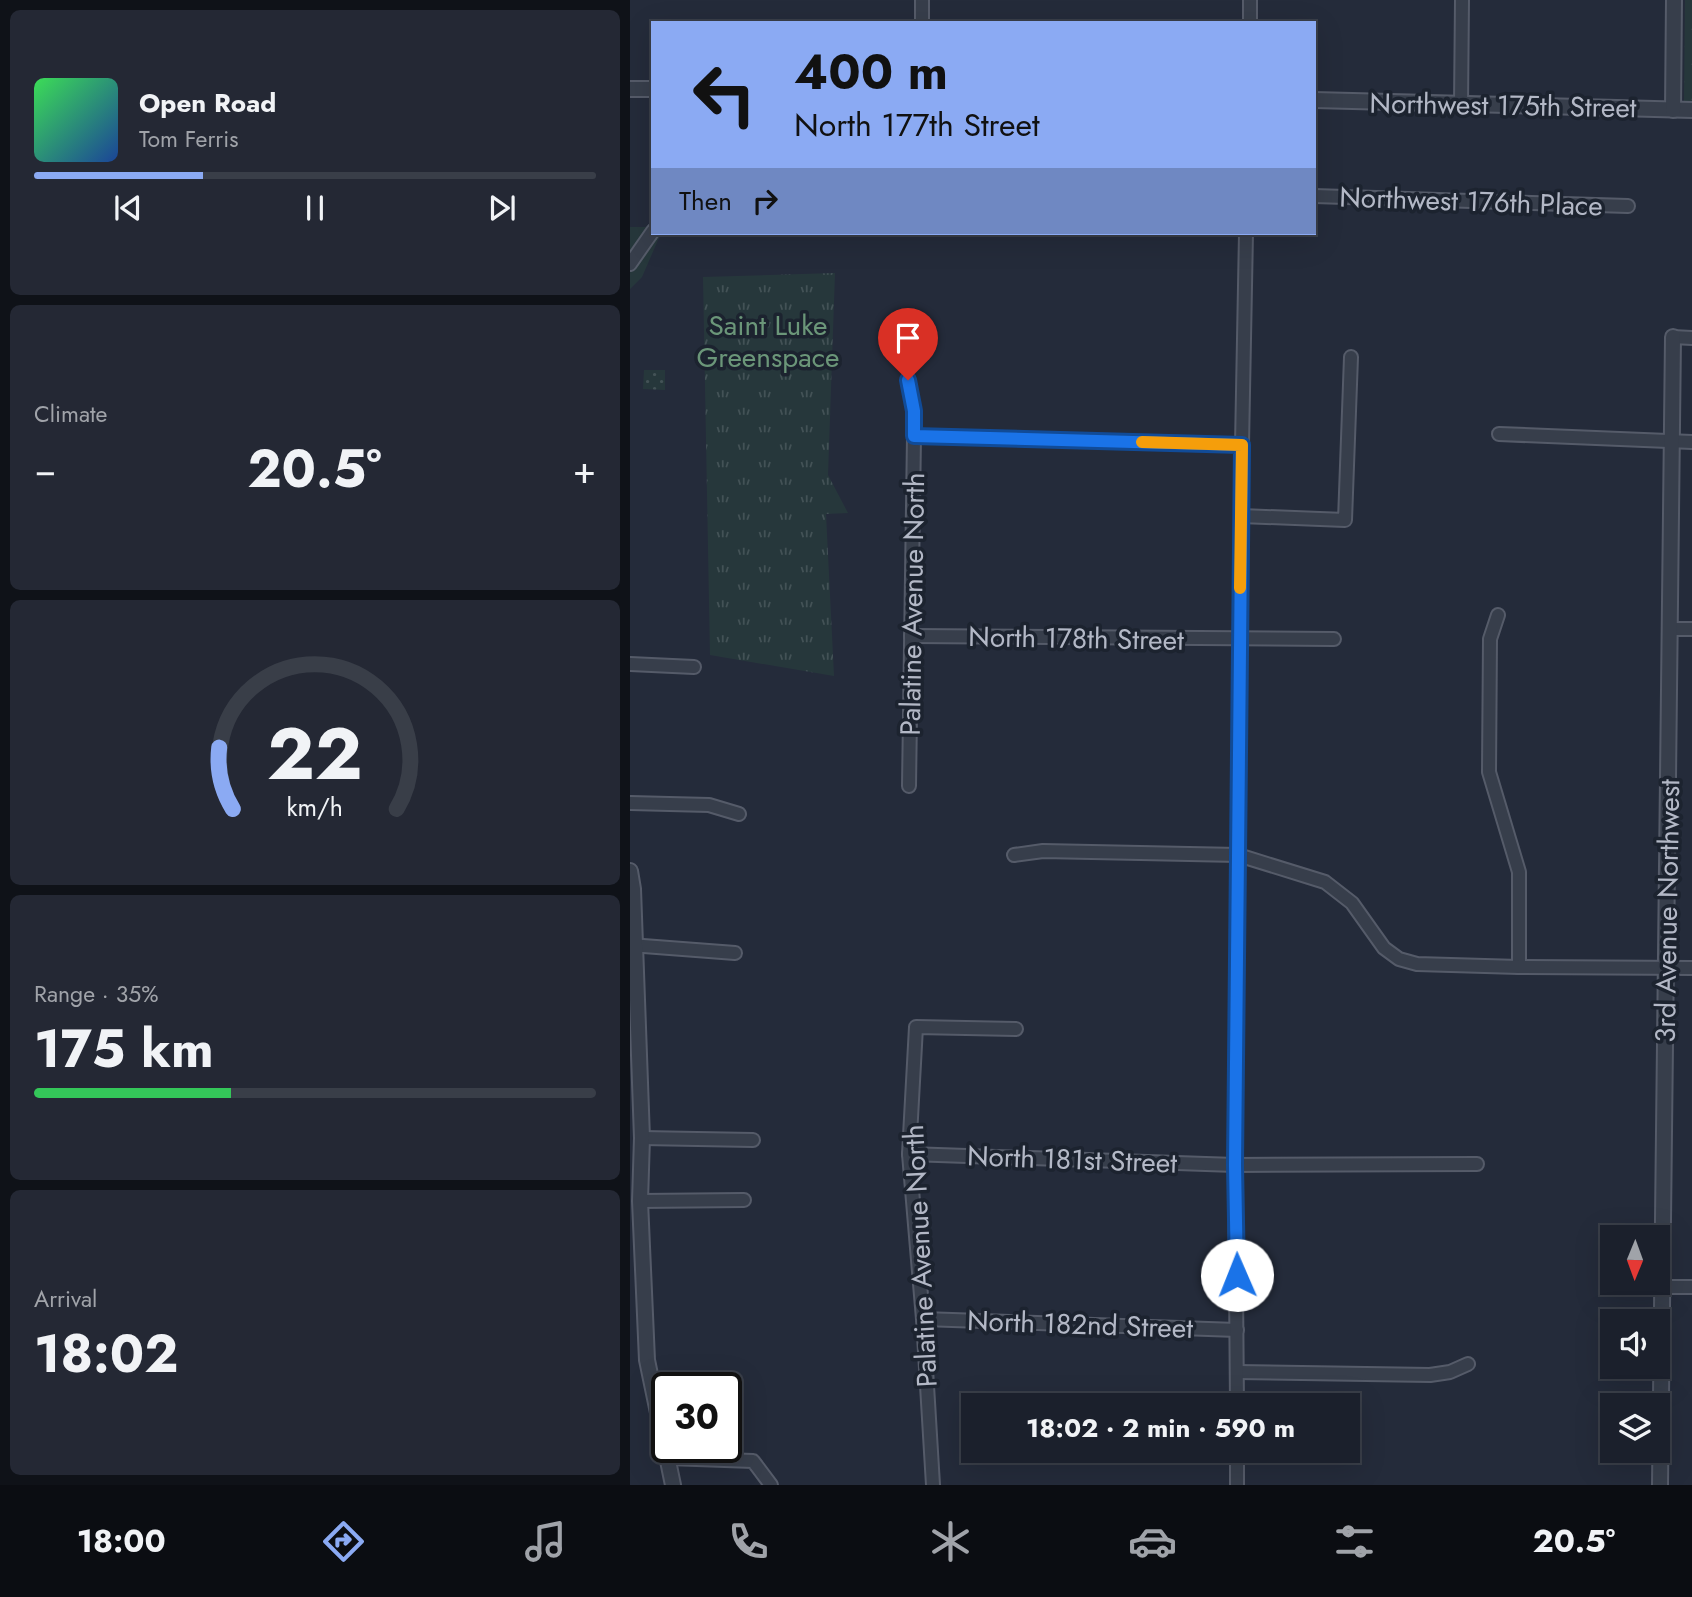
<!DOCTYPE html>
<meta charset="utf-8">
<style>
body{margin:0;font-family:Jost,sans-serif;background:#242834;color:#f1f3f6;height:100vh;display:flex;flex-direction:column;font-size:26px;white-space:nowrap}
*{box-sizing:border-box;margin:0}
p{font-size:23px;color:#a0a3a9}
.icon{flex:none;width:38px;height:38px;fill:none;stroke:currentColor;stroke-width:2;stroke-linecap:round;stroke-linejoin:round}
.map{position:relative;flex:1;overflow:hidden}
.side{display:flex;flex-direction:column;gap:10px;padding:10px;background:#0f1218;width:630px}
.side>*{flex:none}
.top-card{position:absolute;left:21px;top:21px;width:665px;height:214px;border-radius:0px;box-shadow:0 7px 28px #0002,0 0 0 2px #393e48;background:#8baaf3;color:#111;overflow:hidden}
.needle{width:46px;rotate:181deg}
.controls{position:absolute;left:970px;top:1225px;display:grid;gap:14px}
.controls a{display:grid;place-items:center;width:70px;height:70px;border-radius:0px;background:#1b202c;box-shadow:0 7px 28px #0002,0 0 0 2px #393e48;font-size:35px}
.speed{position:absolute;left:21px;top:1372px;display:flex;gap:14px;font-size:35px;font-weight:700;text-align:center}
.speed>*{display:grid;place-content:center;width:91px;height:91px;border-radius:50%;background:#1b202c;box-shadow:0 7px 28px #0002,0 0 0 2px #393e48;line-height:1}
.speed .limit{border:4px solid #111;border-radius:10px;background:#fff;color:#111}
.pin{position:absolute;display:grid;place-items:center;width:60px;height:60px;color:#fff;margin:-72px -30px;border-radius:50% 50% 50% 0;rotate:-45deg;box-shadow:0 0 7px #0007}
.pin .icon{rotate:45deg}
.me{position:absolute;width:77px;margin:-38px;rotate:359deg;stroke-linejoin:round;filter:drop-shadow(0 0 5px #0008)}
.turn{display:flex;align-items:center;gap:24px;height:147px;padding:0 28px;font-size:32px}
.turn .icon{width:91px;height:91px;stroke-width:2.5}
.turn b{display:block;font-size:49px;line-height:60px}
.then{display:flex;align-items:center;height:66px;padding:0 28px;background:#0003;gap:14px;font-size:26px}
.big{font-size:52px;font-weight:700;line-height:1.1}
.side .card{flex:1;display:flex;flex-direction:column;justify-content:center;gap:10px;min-width:0;padding:0 24px;border-radius:10px;background:#242834}
.side .dial{align-items:center;gap:0}
.dial svg{height:182px;overflow:visible;fill:none;stroke:#393e48;stroke-width:7;stroke-linecap:round;text-anchor:middle}
.dial text{fill:#f1f3f6;stroke:none}
.song{display:flex;align-items:center;gap:21px}
.cover{width:84px;height:84px;border-radius:10px;background:linear-gradient(135deg,hsl(130 70% 55%),hsl(220 70% 35%))}
.played{height:7px;border-radius:4px;background:linear-gradient(90deg,#8baaf3 30%,#393e48 30%)}
.keys{display:flex;justify-content:space-around;direction:ltr}
.heat{display:flex;justify-content:space-between;align-items:center;font-size:38px;direction:ltr}
.charge{height:10px;border-radius:5px;background:linear-gradient(90deg,#34c759 35%,#393e48 0)}
.trip{position:absolute;left:331px;top:1393px;width:399px;height:70px;border-radius:0px;background:#1b202c;box-shadow:0 7px 28px #0002,0 0 0 2px #393e48;font-weight:700;line-height:70px;text-align:center}
.tabs{display:flex;height:112px;justify-content:space-around;align-items:center;background:#0b0d12;color:#a0a3a9}
.tabs .icon{width:49px;height:49px}
.tabs .selected{color:#8baaf3}
.tabs b{font-size:32px;color:#f1f3f6}
main{display:flex;flex:1;min-height:0}
.map>svg:first-child{display:block}
.grass{fill:url(#grass-tufts)}
.forest{fill:url(#forest-firs)}
.garden{fill:url(#garden-dots)}
.lines{fill:none;stroke-linecap:round;stroke-linejoin:round}
.minor-casing{stroke:#555b69;stroke-width:16}
.tertiary-casing{stroke:#555b69;stroke-width:18}
.minor{stroke:#373e4b;stroke-width:12}
.tertiary{stroke:#373e4b;stroke-width:14}
.route-casing{stroke:#114b97;stroke-width:18}
.route{stroke:#1a73e8;stroke-width:12}
.slow{stroke:#f59e0b;stroke-width:12}
.labels{text-anchor:middle;stroke-width:7;stroke-linejoin:round;paint-order:stroke}
.street-label{font-size:28px;fill:#b3b8c6;stroke:#1c232f}
.park-label{font-size:28px;fill:#6b9679;stroke:#1c232f}
</style>
<main>
<section class="side">
<div class="card">
<div class="song"><i class="cover"></i><div><b>Open Road</b><p>Tom Ferris</p></div></div>
<div class="played"></div>
<div class="keys"><svg class="icon" aria-label="previous" viewBox="0 0 24 24"><path d="M18 5L8 12l10 7zM5 5v14"/></svg><svg class="icon" aria-label="pause" viewBox="0 0 24 24"><path d="M8 5v14M16 5v14"/></svg><svg class="icon" aria-label="next" viewBox="0 0 24 24"><path d="M6 5l10 7-10 7zM19 5v14"/></svg></div>
</div>
<div class="card"><p>Climate</p>
<div class="heat"><a>−</a><b class="big">20.5°</b><a>+</a></div>
</div>
<div class="card dial"><svg viewBox="0 0 100 80">
<path d="M14 69A42 42 0 1 1 86 69"/>
<path d="M14 69A42 42 0 0 1 8 42" stroke="#8baaf3"/>
<text x="50" y="56" font-size="32" font-weight="700">22</text>
<text x="50" y="72" font-size="11">km/h</text>
</svg></div>
<div class="card"><p>Range · 35%</p><b class="big">175 km</b><div class="charge"></div></div>
<div class="card"><p>Arrival</p><b class="big">18:02</b></div>
</section>
<div class="map">
<svg width="1062" height="1485" viewBox="0 0 1062 1485">
<defs>
<pattern id="grass-tufts" width="24" height="20" patternUnits="userSpaceOnUse" patternTransform="scale(1.75)"><rect width="24" height="20" fill="#26373b"/><path d="M3 7l-1-3M5 7V3M7 7l1-3M15 17l-1-3M17 17v-4M19 17l1-3" fill="none" stroke="#435256"/></pattern>
<pattern id="forest-firs" width="22" height="20" patternUnits="userSpaceOnUse" patternTransform="scale(1.75)"><rect width="22" height="20" fill="#26373b"/><path d="M5 1l3.5 6h-7zM16 11l3.5 6h-7z" fill="#435256"/></pattern>
<pattern id="garden-dots" width="8" height="8" patternUnits="userSpaceOnUse" patternTransform="scale(1.75)"><rect width="8" height="8" fill="#26373b"/><path d="M2 2h.1M6 6h.1" fill="none" stroke="#435256" stroke-width="1.8" stroke-linecap="round"/></pattern>
</defs>
<rect width="100%" height="100%" fill="#242b3a"/>
<!-- grass -->
<g class="grass">
<path d="M 0,227 L 23,227 L 23,233 L 31,233 L 12,277 L 0,289 Z"/>
<path d="M 205,273 L 198,475 L 218,513 L 196,514 L 204,676 L 80,655 L 73,277 Z"/>
</g>
<!-- forest -->
<path class="forest" d="M 1055,0 L 1062,0 L 1062,104 L 1054,103 Z"/>
<!-- garden -->
<path class="garden" d="M 14,370 L 35,370 L 35,390 L 13,389 Z"/>
<g class="lines">
<defs>
<g id="minor">
<path d="M 292,23 L 292,0"/>
<path d="M 620,23 L 620,0"/>
<path d="M 831,105 L 832,0"/>
<path d="M 684,196 L 998,206"/>
<path d="M 0,264 L 23,231"/>
<path d="M 1043,337 L 1062,338"/>
<path d="M 278,380 L 284,410 L 284,436 L 279,786"/>
<path d="M 869,434 L 1062,442"/>
<path d="M 284,436 L 612,445"/>
<path d="M 611,516 L 715,520 L 721,357"/>
<path d="M 868,615 L 860,639 L 859,772 L 889,872 L 889,967"/>
<path d="M 1040,629 L 1062,629"/>
<path d="M 281,636 L 704,639"/>
<path d="M 0,664 L 64,667"/>
<path d="M 0,803 L 79,805 L 109,814"/>
<path d="M 384,855 L 413,851 L 608,855 L 695,882 L 722,903 L 754,948 L 769,959 L 787,964 L 889,967 L 1062,968"/>
<path d="M 0,945 L 105,953"/>
<path d="M 12,1138 L 123,1140"/>
<path d="M 279,1154 L 605,1165 L 847,1164"/>
<path d="M 10,1201 L 114,1200"/>
<path d="M 1033,1287 L 1062,1287"/>
<path d="M 293,1319 L 607,1330"/>
<path d="M 607,1372 L 800,1375 L 820,1372 L 838,1364"/>
<path d="M 607,1405 L 605,1165 L 612,445 L 616,233"/>
<path d="M 38,1458 L 123,1461 L 141,1485"/>
<path d="M 303,1485 L 293,1319 L 279,1154 L 286,1027 L 386,1029"/>
<path d="M 607,1485 L 607,1451"/>
</g>
<g id="tertiary">
<path d="M 0,89 L 23,89"/>
<path d="M 684,100 L 1062,110"/>
<path d="M 1043,110 L 1044,0"/>
<path d="M 0,871 L 3,889 L 12,1138 L 10,1201 L 17,1360 L 43,1485"/>
<path d="M 1030,1485 L 1043,337"/>
</g>
</defs>
<!-- minor casing -->
<use href="#minor" class="minor-casing"/>
<!-- tertiary casing -->
<use href="#tertiary" class="tertiary-casing"/>
<!-- minor -->
<use href="#minor" class="minor"/>
<!-- tertiary -->
<use href="#tertiary" class="tertiary"/>
</g>
<g class="lines">
<defs>
<path id="route" d="M 278,380 L 284,411 L 284,436 L 612,445 L 605,1165 L 607,1275"/>
</defs>
<!-- route casing -->
<use href="#route" class="route-casing"/>
<!-- route -->
<use href="#route" class="route"/>
<!-- slow -->
<path class="slow" d="M 512,442 L 612,445 L 610,588"/>
</g>
<g class="labels">
<!-- street labels -->
<g class="street-label">
<text transform="translate(873 105) rotate(1)" y="10">Northwest 175th Street</text>
<text transform="translate(841 201) rotate(2)" y="10">Northwest 176th Place</text>
<text transform="translate(282 604) rotate(-89)" y="10">Palatine Avenue North</text>
<text transform="translate(446 638) rotate(1)" y="10">North 178th Street</text>
<text transform="translate(1037 911) rotate(-89)" y="10">3rd Avenue Northwest</text>
<text transform="translate(442 1159) rotate(2)" y="10">North 181st Street</text>
<text transform="translate(290 1256) rotate(-93)" y="10">Palatine Avenue North</text>
<text transform="translate(450 1324) rotate(2)" y="10">North 182nd Street</text>
</g>
<!-- park labels -->
<g class="park-label">
<text x="138" y="335">Saint Luke<tspan x="138" dy="32">Greenspace</tspan></text>
</g>
</g>
</svg>
<div class="controls">
<a><svg class="needle" viewBox="-14 -14 28 28"><path d="M0-13l5 13h-10z" fill="#e53935"/><path d="M0 13l5-13h-10z" fill="#a0a3a9"/></svg></a>
<a><svg class="icon" aria-label="sound" viewBox="0 0 24 24"><path d="M4 9h4l5-4v14l-5-4H4zM17 9q2 3 0 6"/></svg></a>
<a><svg class="icon" aria-label="layers" viewBox="0 0 24 24"><path d="M12 4l9 5-9 5-9-5zM3 14l9 5 9-5"/></svg></a>
</div>
<div class="speed"><div class="limit">30</div></div>
<div class="pin" style="left:278px;top:380px;background:#d93025"><svg class="icon" aria-label="arrive" viewBox="0 0 24 24"><path d="M6 21V4h12l-3 4 3 4H6"/></svg></div>
<svg class="me" style="left:607px;top:1275px" viewBox="-20 -20 40 40"><circle r="19" fill="#fff"/><path d="M0-13L10 11 0 6-10 11z" fill="#1a73e8"/></svg>
<div class="trip">18:02 · 2 min · 590 m</div>
<div class="top-card">
<div class="turn"><svg class="icon" aria-label="left" viewBox="0 0 24 24"><path d="M17 20v-9H6M10 6l-5 5 5 5"/></svg><div><b>400 m</b>North 177th Street</div></div>
<div class="then">Then<svg class="icon" aria-label="right" viewBox="0 0 24 24"><path d="M7 20v-9h11M14 6l5 5-5 5"/></svg></div>
</div>
</div>
</main>
<nav class="tabs">
<b>18:00</b>
<svg class="icon selected" aria-label="directions" viewBox="0 0 24 24"><path d="M12 3l9 9-9 9-9-9zM9 14v-3h6M13 9l2 2-2 2"/></svg>
<svg class="icon" aria-label="music" viewBox="0 0 24 24"><path d="M9 18V5l10-2v13"/><circle cx="6" cy="18" r="3"/><circle cx="16" cy="16" r="3"/></svg>
<svg class="icon" aria-label="phone" viewBox="0 0 24 24"><path d="M5 4h4l2 5-3 2q2 4 5 5l2-3 5 2v4C11 20 4 13 5 4z"/></svg>
<svg class="icon" aria-label="climate" viewBox="0 0 24 24"><path d="M12 3v18M4 7l16 10M4 17L20 7"/></svg>
<svg class="icon" aria-label="car" viewBox="0 0 24 24"><path d="M5 17H2v-5l4-1 3-4h7l3 4 3 1v5h-3M9 17h6M6 11h13"/><circle cx="7" cy="17" r="2"/><circle cx="17" cy="17" r="2"/></svg>
<svg class="icon" aria-label="filters" viewBox="0 0 24 24"><path d="M4 7h16M4 17h16"/><circle cx="9" cy="7" r="2"/><circle cx="15" cy="17" r="2"/></svg>
<b>20.5°</b>
</nav>
